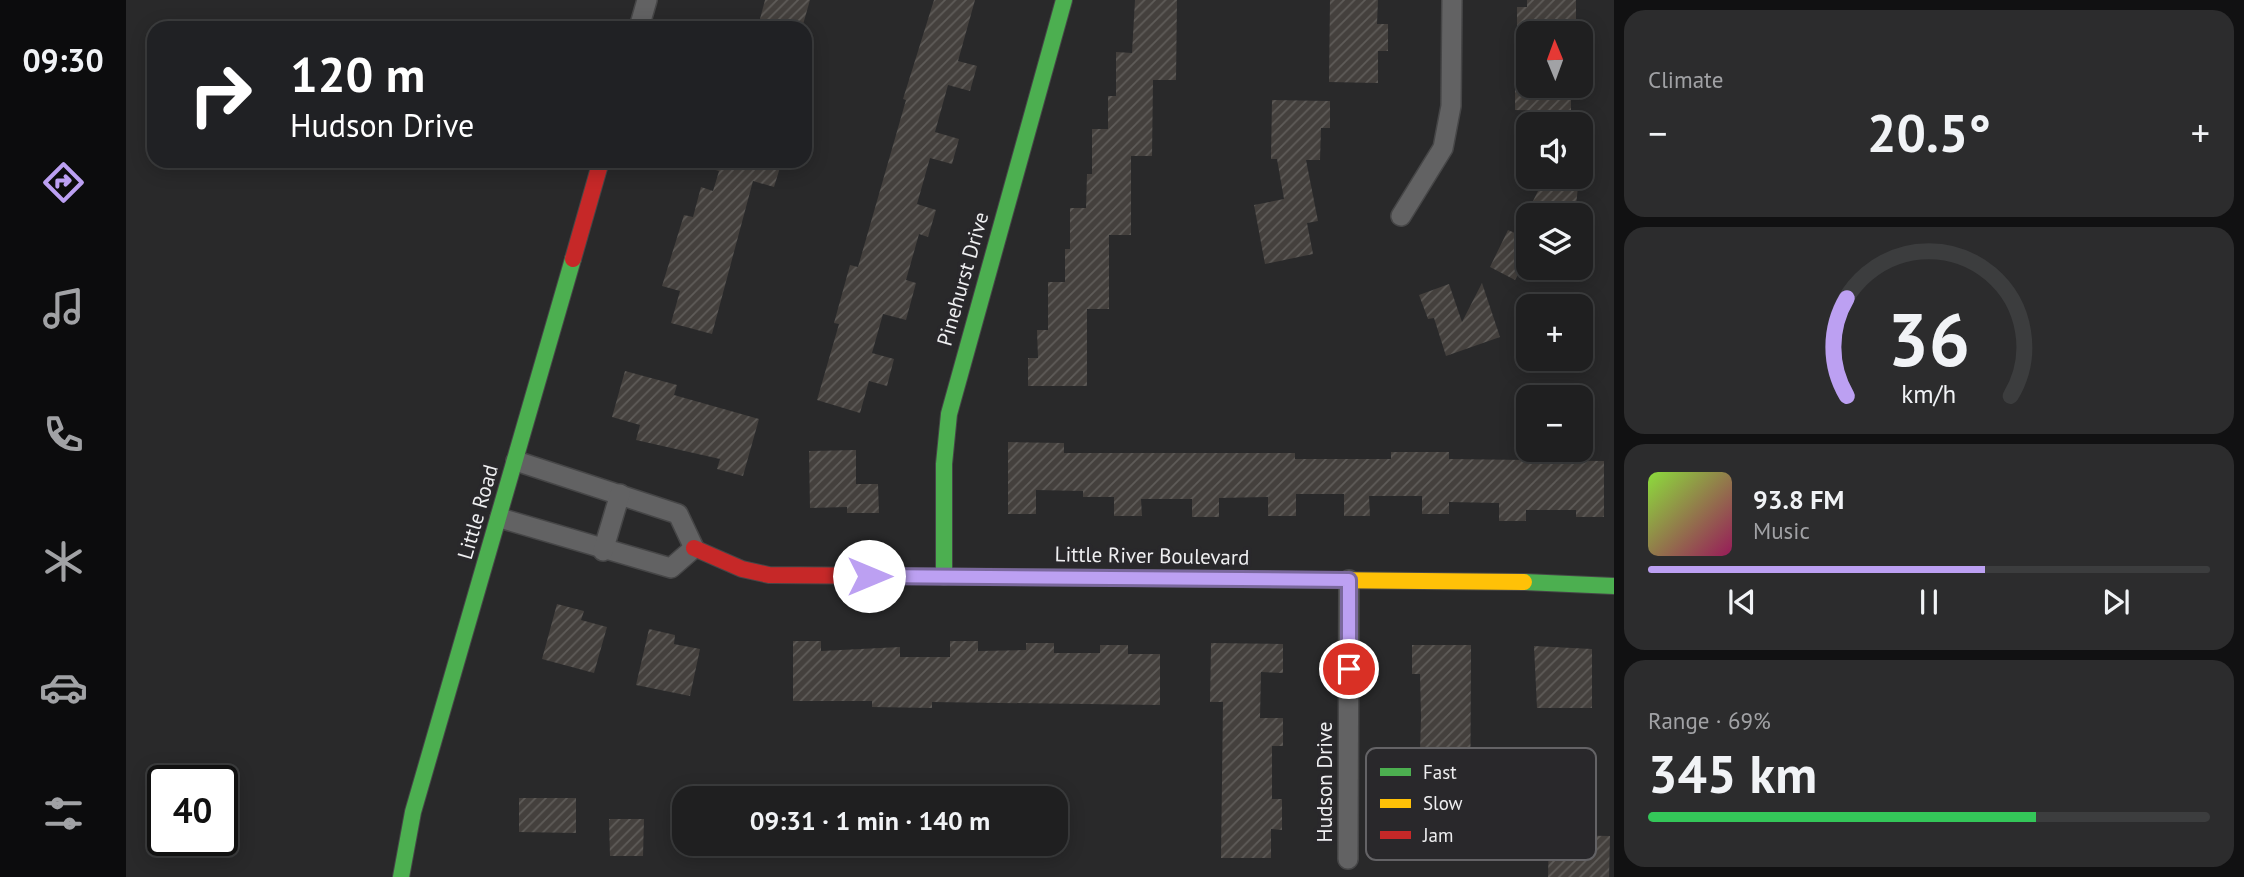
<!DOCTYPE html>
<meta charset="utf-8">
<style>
body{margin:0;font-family:"PT Sans",sans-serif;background:#2c2c2d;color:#f1f3f6;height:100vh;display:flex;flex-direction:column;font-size:26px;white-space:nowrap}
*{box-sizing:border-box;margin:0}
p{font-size:23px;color:#a1a2a5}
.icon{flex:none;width:38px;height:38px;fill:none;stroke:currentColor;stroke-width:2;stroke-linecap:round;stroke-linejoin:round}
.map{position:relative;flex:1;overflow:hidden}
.drawer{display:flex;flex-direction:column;gap:10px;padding:10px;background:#111112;width:630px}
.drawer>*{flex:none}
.top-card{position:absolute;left:21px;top:21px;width:665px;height:147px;border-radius:21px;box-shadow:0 4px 18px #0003,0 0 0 2px #3c3d3e;background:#202124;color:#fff;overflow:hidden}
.needle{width:46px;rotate:359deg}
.buttons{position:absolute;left:1390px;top:21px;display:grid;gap:14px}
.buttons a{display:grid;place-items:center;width:77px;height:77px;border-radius:14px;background:#1f1f20;box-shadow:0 4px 18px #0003,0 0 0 2px #3c3d3e;font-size:35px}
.speed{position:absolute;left:21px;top:765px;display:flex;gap:14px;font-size:35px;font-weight:700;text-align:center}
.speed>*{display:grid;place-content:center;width:91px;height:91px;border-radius:50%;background:#1f1f20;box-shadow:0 4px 18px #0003,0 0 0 2px #3c3d3e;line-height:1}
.speed .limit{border:4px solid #111;border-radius:10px;background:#fff;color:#111}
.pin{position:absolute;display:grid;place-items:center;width:60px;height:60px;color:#fff;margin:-30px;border:4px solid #fff;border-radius:50%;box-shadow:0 2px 7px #0007}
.me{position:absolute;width:77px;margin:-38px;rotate:90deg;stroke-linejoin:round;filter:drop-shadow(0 0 5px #0008)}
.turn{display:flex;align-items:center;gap:24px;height:147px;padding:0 28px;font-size:32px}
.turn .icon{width:91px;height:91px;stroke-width:2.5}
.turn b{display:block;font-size:49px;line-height:60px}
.big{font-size:52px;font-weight:700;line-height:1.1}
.drawer .widget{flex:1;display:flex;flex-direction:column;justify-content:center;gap:10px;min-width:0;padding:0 24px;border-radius:21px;background:#2c2c2d}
.drawer .dial{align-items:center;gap:0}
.dial svg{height:182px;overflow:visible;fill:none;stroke:#3c3d3e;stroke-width:7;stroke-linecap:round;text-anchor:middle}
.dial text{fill:#f1f3f6;stroke:none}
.song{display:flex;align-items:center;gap:21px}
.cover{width:84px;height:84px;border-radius:10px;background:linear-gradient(135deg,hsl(90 70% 55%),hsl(330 70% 35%))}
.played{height:7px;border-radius:4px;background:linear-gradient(90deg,#bca0f2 60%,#3c3d3e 60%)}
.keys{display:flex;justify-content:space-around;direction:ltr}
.heat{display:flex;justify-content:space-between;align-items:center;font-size:38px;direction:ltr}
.charge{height:10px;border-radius:5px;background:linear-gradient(90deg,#34c759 69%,#3c3d3e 0)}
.trip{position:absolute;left:546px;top:786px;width:396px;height:70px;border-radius:21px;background:#1f1f20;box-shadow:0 4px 18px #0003,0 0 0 2px #3c3d3e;font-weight:700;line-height:70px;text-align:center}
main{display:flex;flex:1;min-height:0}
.menu{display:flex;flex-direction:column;width:126px;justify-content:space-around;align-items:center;background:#0c0c0d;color:#a1a2a5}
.menu .icon{width:49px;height:49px}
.menu .on{color:#bca0f2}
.menu b{font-size:32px;color:#f1f3f6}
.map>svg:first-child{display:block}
.building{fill:url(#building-hatch)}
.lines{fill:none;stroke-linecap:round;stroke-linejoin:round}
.street-casing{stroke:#464647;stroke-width:22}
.fast-casing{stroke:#464647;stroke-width:18}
.slow-casing{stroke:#464647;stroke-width:18}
.jam-casing{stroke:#464647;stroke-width:18}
.street{stroke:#626263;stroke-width:19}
.fast{stroke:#4caf50;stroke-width:16}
.slow{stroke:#ffc107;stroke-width:16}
.jam{stroke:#c62828;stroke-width:16}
.route-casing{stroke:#7a689d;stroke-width:18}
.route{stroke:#bca0f2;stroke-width:12}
.labels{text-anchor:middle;stroke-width:7;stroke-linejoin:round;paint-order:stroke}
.street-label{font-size:21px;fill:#eeeef0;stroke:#29282b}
.key{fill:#29282b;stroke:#646366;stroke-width:2}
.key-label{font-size:19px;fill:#eeeef0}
</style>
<main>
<nav class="menu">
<b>09:30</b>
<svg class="icon on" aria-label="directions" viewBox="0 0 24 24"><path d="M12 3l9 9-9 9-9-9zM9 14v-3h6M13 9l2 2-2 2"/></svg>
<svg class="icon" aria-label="music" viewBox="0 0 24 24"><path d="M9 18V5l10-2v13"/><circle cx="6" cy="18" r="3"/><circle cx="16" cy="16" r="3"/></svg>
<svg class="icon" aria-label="phone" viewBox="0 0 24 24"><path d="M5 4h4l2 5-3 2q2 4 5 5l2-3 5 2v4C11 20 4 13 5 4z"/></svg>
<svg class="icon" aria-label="climate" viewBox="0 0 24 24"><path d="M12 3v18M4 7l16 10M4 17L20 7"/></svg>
<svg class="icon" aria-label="car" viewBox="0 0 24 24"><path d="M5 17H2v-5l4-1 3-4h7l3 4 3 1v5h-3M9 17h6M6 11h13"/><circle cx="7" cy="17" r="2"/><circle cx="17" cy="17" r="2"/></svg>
<svg class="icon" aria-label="filters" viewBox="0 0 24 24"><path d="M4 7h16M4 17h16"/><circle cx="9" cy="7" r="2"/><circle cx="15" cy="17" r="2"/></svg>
</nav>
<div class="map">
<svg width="1488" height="877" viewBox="0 0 1488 877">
<defs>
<pattern id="building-hatch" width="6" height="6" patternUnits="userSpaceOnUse" patternTransform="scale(1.75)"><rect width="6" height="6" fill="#44403d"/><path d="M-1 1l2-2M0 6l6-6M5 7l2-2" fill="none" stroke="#5f5c59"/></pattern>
</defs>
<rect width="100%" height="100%" fill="#29292a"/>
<!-- building -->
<g class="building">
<path d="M 639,0 L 684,0 L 676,28 L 634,19 Z"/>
<path d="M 808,0 L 849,0 L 832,61 L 851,66 L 844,91 L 822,85 L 809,132 L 833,139 L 826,164 L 804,158 L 791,204 L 810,210 L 802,237 L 793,234 L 780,280 L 790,283 L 780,320 L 757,314 L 746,353 L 768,359 L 761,386 L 743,381 L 734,413 L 691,400 L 713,324 L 708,323 L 724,265 L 732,267 L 780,100 L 777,99 Z"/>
<path d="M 1009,0 L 1051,0 L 1050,80 L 1027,80 L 1026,156 L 1005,156 L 1005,235 L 983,235 L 983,309 L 961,309 L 961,386 L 902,386 L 902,358 L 912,358 L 911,330 L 922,330 L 922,282 L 939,282 L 939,249 L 944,249 L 944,208 L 960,208 L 961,174 L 966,174 L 966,129 L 982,129 L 982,96 L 990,96 L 990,52 L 1006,53 Z"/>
<path d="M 1204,0 L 1252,0 L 1251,24 L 1262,24 L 1262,51 L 1252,51 L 1252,83 L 1203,82 Z"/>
<path d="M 1401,0 L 1450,0 L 1450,33 L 1391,33 L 1391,7 L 1401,7 Z"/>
<path d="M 1389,86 L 1445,86 L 1445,111 L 1389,110 Z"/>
<path d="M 1146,100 L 1204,101 L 1204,128 L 1195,128 L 1194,160 L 1180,160 L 1192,221 L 1181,223 L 1187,254 L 1139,264 L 1128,205 L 1158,199 L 1151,159 L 1145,159 Z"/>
<path d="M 580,161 L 656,161 L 648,187 L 627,181 L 586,334 L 545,323 L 554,291 L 536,286 L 558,215 L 567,217 L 575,187 L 587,191 L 593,171 L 579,167 Z"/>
<path d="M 1419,177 L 1453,177 L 1449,215 L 1400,215 Z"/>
<path d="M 1382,230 L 1402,239 L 1402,272 L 1395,269 L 1389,280 L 1364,267 Z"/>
<path d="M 1356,283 L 1374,337 L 1320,356 L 1308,318 L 1302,319 L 1293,295 L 1323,284 L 1336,322 Z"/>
<path d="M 499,371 L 551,385 L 548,395 L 633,419 L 617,476 L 591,469 L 594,459 L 510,440 L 514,425 L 486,417 Z"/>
<path d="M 882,442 L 938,443 L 938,453 L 1169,453 L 1169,459 L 1265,459 L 1265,452 L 1323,452 L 1323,459 L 1478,461 L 1478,517 L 1450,517 L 1450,510 L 1400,510 L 1400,521 L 1373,521 L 1373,503 L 1323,502 L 1323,514 L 1296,514 L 1296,496 L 1243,496 L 1244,516 L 1218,516 L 1218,494 L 1170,494 L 1170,516 L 1142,516 L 1142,497 L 1093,498 L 1093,517 L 1066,517 L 1066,499 L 1015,499 L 1016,516 L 988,516 L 988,497 L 957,497 L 957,491 L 910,490 L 910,514 L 882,514 Z"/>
<path d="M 730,450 L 730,484 L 752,484 L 753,513 L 721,513 L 721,507 L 684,508 L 683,451 Z"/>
<path d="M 431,604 L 458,611 L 455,620 L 481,627 L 468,673 L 416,659 Z"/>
<path d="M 523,629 L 549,635 L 548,644 L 574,649 L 564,696 L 510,685 Z"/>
<path d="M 667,641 L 695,641 L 695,651 L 774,647 L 774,657 L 824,657 L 824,641 L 852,641 L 852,651 L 900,650 L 900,643 L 928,643 L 928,653 L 974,653 L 974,645 L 1002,645 L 1002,654 L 1034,654 L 1034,705 L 806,702 L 806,708 L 746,707 L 746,701 L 667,701 Z"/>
<path d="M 1085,643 L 1157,644 L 1157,673 L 1135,672 L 1134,718 L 1157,718 L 1157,746 L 1146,746 L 1146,799 L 1156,799 L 1156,830 L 1145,829 L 1145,858 L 1095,858 L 1097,702 L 1084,702 Z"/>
<path d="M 1286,645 L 1345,645 L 1344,857 L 1285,857 L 1285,828 L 1294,828 L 1294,780 L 1285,780 L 1286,751 L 1294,752 L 1295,717 L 1294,674 L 1286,674 Z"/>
<path d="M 1408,646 L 1466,649 L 1466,708 L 1411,708 Z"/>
<path d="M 393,798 L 450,798 L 450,833 L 393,832 Z"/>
<path d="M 483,819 L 518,819 L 517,856 L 484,856 Z"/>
<path d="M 1423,835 L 1484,836 L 1483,877 L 1422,877 Z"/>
</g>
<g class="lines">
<defs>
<g id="street">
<path d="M 513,28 L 521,0"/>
<path d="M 1275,216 L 1317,148 L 1325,106 L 1326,0"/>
<path d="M 374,518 L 545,568 L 568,548 L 552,514 L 390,461"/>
<path d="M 477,551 L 494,494"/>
<path d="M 1222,859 L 1223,580"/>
</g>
<g id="fast">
<path d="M 818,577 L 818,464 L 823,414 L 938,0"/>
<path d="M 1398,582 L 1488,586"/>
<path d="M 275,877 L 287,812 L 447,259"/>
</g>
<path id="slow" d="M 1007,578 L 1398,582"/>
<g id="jam">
<path d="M 447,259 L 475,161"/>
<path d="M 568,548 L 616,569 L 643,575 L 1007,578"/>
</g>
</defs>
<!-- street casing -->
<use href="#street" class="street-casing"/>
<!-- fast casing -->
<use href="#fast" class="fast-casing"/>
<!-- slow casing -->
<use href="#slow" class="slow-casing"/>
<!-- jam casing -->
<use href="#jam" class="jam-casing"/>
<!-- street -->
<use href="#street" class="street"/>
<!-- fast -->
<use href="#fast" class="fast"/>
<!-- slow -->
<use href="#slow" class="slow"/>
<!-- jam -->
<use href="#jam" class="jam"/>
</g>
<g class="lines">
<defs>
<path id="route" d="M 743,576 L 1223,580 L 1223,669"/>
</defs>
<!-- route casing -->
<use href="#route" class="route-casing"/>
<!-- route -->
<use href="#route" class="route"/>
</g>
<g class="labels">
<!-- street labels -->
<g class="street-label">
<text transform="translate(837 279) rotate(-74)" y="7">Pinehurst Drive</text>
<text transform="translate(352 512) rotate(-74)" y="7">Little Road</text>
<text transform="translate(1026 556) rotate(1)" y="7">Little River Boulevard</text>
<text transform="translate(1199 782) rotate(-90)" y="7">Hudson Drive</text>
</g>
</g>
<!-- legend -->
<rect x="1240" y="748" width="230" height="112" rx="10" class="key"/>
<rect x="1254" y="768" width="31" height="8" fill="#4caf50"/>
<rect x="1254" y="799" width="31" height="9" fill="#ffc107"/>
<rect x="1254" y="831" width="31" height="8" fill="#c62828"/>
<g class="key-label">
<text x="1297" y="779">Fast</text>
<text x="1297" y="810">Slow</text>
<text x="1297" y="842">Jam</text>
</g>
</svg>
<div class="buttons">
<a><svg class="needle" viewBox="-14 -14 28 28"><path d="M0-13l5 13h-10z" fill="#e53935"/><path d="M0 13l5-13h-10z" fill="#a1a2a5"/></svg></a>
<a><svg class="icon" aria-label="sound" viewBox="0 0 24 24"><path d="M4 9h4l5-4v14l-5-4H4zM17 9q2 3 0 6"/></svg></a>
<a><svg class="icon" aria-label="layers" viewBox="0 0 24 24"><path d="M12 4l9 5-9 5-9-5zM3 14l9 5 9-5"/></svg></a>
<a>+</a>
<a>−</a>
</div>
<div class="speed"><div class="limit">40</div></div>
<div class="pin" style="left:1223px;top:669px;background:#d93025"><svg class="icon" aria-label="arrive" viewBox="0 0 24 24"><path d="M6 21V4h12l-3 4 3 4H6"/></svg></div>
<svg class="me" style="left:743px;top:576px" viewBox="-20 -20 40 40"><circle r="19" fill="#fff"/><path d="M0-13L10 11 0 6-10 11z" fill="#bca0f2"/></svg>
<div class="trip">09:31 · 1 min · 140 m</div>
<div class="top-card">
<div class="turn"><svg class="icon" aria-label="right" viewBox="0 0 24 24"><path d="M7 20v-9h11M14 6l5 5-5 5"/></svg><div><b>120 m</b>Hudson Drive</div></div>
</div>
</div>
<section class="drawer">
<div class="widget"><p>Climate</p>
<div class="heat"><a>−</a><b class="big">20.5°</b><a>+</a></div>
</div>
<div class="widget dial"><svg viewBox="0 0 100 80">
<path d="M14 69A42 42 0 1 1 86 69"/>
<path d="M14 69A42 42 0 0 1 14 26" stroke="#bca0f2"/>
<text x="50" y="56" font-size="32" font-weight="700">36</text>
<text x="50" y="72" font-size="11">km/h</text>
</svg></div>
<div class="widget">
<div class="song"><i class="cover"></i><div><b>93.8 FM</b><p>Music</p></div></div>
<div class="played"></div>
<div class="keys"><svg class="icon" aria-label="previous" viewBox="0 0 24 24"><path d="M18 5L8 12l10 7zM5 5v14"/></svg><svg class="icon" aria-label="pause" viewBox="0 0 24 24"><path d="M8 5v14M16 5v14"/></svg><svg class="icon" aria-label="next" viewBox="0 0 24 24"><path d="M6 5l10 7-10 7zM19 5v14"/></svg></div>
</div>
<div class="widget"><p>Range · 69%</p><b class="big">345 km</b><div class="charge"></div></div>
</section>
</main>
